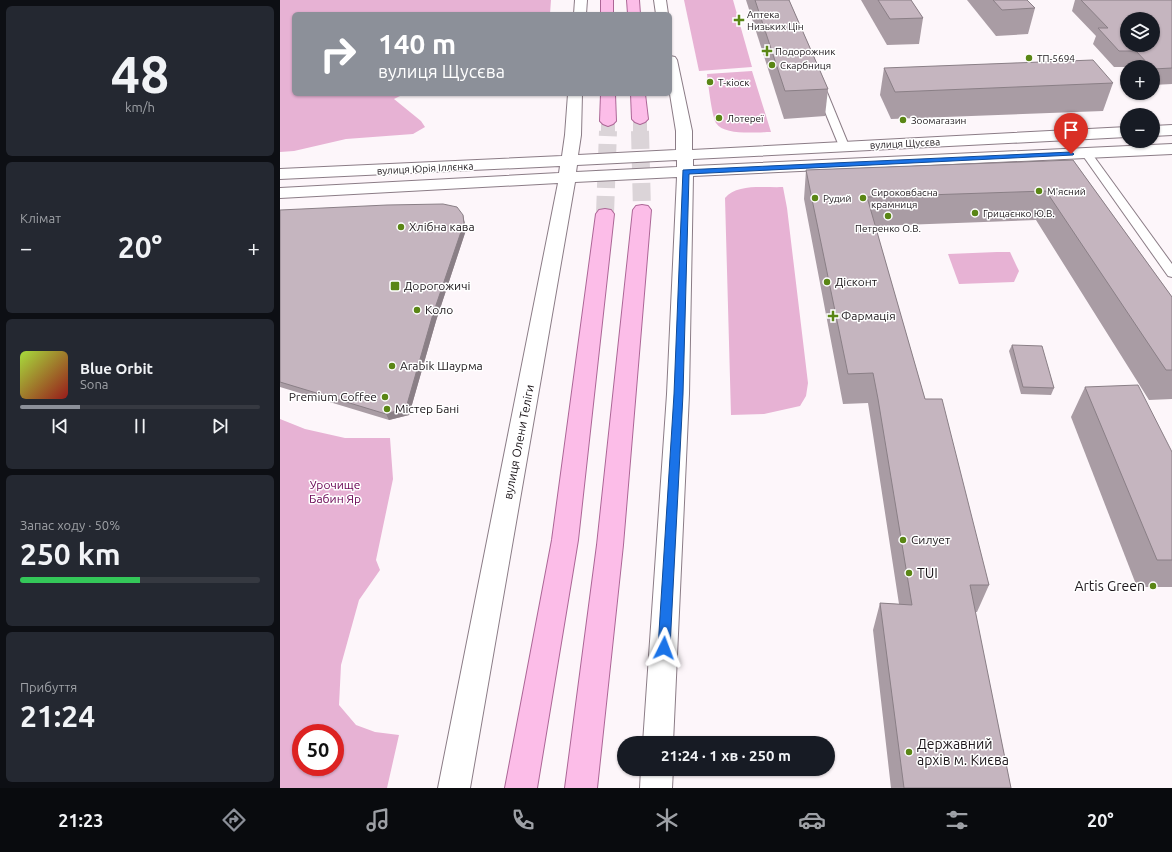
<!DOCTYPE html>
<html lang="uk">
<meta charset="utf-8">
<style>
body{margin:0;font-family:Ubuntu,sans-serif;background:#242831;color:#f1f3f6;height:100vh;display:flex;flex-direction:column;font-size:15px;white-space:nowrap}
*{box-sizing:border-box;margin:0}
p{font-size:13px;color:#9ea1a6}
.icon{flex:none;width:22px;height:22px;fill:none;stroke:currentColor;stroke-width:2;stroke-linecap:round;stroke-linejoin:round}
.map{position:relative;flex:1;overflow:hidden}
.sheet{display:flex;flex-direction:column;gap:6px;padding:6px;background:#0d0f14;width:280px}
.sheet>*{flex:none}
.guide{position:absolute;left:12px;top:12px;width:380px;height:84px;border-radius:6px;box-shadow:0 1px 3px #0004;background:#8c9099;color:#fff;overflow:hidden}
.tools{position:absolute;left:840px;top:12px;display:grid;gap:8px}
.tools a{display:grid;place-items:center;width:40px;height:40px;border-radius:50%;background:#171b24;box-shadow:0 1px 3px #0004;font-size:20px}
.speed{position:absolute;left:12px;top:724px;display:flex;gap:8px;font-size:20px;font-weight:700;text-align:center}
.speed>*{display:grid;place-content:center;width:52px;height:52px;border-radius:50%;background:#171b24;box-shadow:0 1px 3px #0004;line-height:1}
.speed .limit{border:6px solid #d22;background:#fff;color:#111}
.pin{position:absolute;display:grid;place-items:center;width:34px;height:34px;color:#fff;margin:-41px -17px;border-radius:50% 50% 50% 0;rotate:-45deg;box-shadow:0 0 4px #0007}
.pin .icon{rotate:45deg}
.me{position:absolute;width:44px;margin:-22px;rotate:3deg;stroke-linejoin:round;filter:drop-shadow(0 0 3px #0008)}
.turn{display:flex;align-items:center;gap:14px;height:84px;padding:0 20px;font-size:18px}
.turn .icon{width:52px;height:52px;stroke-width:2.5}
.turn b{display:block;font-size:28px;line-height:34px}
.big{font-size:30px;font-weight:700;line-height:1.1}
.sheet .widget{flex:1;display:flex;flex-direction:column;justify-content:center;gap:6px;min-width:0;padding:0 14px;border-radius:6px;background:#242831}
.sheet .dial{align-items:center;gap:0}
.dial b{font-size:52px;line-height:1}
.song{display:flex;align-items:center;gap:12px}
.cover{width:48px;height:48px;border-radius:6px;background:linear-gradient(135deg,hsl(80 70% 55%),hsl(0 70% 35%))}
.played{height:4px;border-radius:2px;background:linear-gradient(90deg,#8c9099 25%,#363941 25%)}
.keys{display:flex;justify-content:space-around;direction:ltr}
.heat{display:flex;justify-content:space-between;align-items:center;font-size:22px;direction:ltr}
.charge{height:6px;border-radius:3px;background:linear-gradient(90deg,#34c759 50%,#363941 0)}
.trip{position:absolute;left:337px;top:736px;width:218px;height:40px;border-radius:20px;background:#171b24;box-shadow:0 1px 3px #0004;font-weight:700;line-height:40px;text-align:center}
.tabs{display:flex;height:64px;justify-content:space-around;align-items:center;background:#090b0e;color:#9ea1a6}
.tabs .icon{width:28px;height:28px}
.tabs .selected{color:#8c9099}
.tabs b{font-size:18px;color:#f1f3f6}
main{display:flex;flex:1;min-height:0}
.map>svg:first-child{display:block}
.green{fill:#e7b2d4;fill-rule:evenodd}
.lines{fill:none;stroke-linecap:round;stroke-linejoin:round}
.primary-tunnel-far1{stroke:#dbd4d8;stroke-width:14;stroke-dasharray:14 7;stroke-linecap:butt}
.primary-tunnel{stroke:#dbd4d8;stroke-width:18;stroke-dasharray:18 8;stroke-linecap:butt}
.lane-casing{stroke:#8b7c86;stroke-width:2}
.secondary-casing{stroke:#8b7c86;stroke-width:2}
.primary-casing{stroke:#ac6696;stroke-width:2}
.lane{fill:#fff;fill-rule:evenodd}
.secondary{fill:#fff;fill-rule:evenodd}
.primary{fill:#fcbde8;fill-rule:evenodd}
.wall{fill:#a99ca4}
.shaded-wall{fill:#8a7f86}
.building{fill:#c5b5bf;stroke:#8a7f86;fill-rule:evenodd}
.route{fill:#1a73e8;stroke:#114b97}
.poi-dot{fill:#5a8615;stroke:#fff;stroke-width:1.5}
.labels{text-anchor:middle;stroke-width:3;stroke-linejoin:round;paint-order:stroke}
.far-poi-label{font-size:10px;fill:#1c161a;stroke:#fff;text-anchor:start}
.far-street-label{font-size:10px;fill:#1c161a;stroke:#fff}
.poi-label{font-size:12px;fill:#1c161a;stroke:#fff;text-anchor:start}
.street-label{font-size:12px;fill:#1c161a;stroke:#fff}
.park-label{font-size:12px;fill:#670051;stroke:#fff}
.near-poi-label{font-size:14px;fill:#1c161a;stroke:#fff;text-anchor:start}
</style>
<main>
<section class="sheet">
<div class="widget dial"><b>48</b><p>km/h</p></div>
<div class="widget"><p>Клімат</p>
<div class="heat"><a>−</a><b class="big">20°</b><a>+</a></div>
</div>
<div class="widget">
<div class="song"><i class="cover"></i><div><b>Blue Orbit</b><p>Sona</p></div></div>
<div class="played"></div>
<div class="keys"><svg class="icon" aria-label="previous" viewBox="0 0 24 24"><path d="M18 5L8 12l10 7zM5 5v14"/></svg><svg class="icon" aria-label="pause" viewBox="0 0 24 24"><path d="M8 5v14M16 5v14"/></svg><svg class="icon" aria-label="next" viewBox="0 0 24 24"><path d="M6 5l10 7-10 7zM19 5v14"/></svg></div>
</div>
<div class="widget"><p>Запас ходу · 50%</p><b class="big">250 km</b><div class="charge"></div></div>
<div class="widget"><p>Прибуття</p><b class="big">21:24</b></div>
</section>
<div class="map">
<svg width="892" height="788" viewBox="0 0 892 788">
<rect width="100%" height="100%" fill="#fdf6fa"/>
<!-- green -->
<g class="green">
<path d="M 0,0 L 271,0 L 270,14 L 14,14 L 14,94 L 124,94 L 114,99 L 141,121 L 145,127 L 133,134 L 66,139 L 14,151 L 0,152 Z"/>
<path d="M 404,0 L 453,0 L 472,67 L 419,71 Z"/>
<path d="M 472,71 L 491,132 C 477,132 444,136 436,123 C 432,117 428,83 427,74 Z"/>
<path d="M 503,187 L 507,208 L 528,383 L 526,396 L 520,406 L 484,414 L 451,415 L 445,198 C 457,183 485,188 503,187 Z"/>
<path d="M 717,252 L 730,252 L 739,271 L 734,282 L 679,284 L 668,254 Z"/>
<path d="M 0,419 L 25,429 L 65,438 L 110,438 L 113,479 L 96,560 L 100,570 L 79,600 L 61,665 L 59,705 L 76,725 L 95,732 L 119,735 L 107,788 L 0,788 ZM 21,733 L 55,733 L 55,767 L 21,767 Z"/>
</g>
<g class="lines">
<!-- primary-tunnel-far1 -->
<g class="primary-tunnel-far1">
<path d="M 360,119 L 360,132"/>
<path d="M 328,132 L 328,121"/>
</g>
<!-- primary-tunnel -->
<g class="primary-tunnel">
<path d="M 360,131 L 362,210"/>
<path d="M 325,214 L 328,131"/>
</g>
<defs>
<g id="lane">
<path d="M 539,82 L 544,85 L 569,146 L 568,148 L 564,149 L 559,146 L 534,85 Z"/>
<path d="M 806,150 L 810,151 L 892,264 L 892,277 L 888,276 L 801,153 Z"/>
</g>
<g id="secondary">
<path d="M 295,0 L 307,0 L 306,14 L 294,14 Z"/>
<path d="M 374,0 L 386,0 L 388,14 L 376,14 Z"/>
<path d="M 390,56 L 395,57 L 397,60 L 412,131 L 412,150 L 847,127 L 847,137 L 413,159 L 413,166 L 892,144 L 892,154 L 413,176 L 409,394 L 393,743 L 363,743 L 387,394 L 397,177 L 295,182 L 190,788 L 158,788 L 278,183 L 0,198 L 0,188 L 279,173 L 280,166 L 0,179 L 0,169 L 282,156 L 285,135 L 288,94 L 302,94 L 301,135 L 298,155 L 396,150 L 396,131 L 390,94 ZM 397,160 L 397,167 L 296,172 L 297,165 Z"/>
<path d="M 892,125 L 892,135 L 873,136 L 873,126 Z"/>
<path d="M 361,769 L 393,769 L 392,788 L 360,788 Z"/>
</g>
<g id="primary">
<rect x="321" y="0" width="12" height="14"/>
<path d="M 347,0 L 359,0 L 360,14 L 348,14 Z"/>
<path d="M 321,94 L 335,94 L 336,121 L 333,124 L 328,126 L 323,124 L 320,121 Z"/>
<path d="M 351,94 L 365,94 L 368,119 L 365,122 L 360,124 L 355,122 L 352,119 Z"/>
<path d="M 362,205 L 368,206 L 371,210 L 343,545 L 317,788 L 285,788 L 317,545 L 353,210 L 356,206 Z"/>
<path d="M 325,209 L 331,210 L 334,214 L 298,540 L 257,788 L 225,788 L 272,540 L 316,214 L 319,210 Z"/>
</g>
</defs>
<!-- lane casing -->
<use href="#lane" class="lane-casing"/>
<!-- secondary casing -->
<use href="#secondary" class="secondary-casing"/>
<!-- primary casing -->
<use href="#primary" class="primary-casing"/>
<!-- lane -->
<use href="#lane" class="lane"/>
<!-- secondary -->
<use href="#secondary" class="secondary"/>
<!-- primary -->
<use href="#primary" class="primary"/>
</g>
<!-- wall -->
<g class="wall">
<path d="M 466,0 L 509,0 L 548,89 L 545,116 L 504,119 Z"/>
<path d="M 581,0 L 631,0 L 643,18 L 639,44 L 607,45 Z"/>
<path d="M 687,0 L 747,0 L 755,8 L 748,34 L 716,36 Z"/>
<path d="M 795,0 L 892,0 L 892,84 L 873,85 L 873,67 L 834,67 L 813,44 L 816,36 L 792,11 Z"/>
<path d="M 604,68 L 833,83 L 823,111 L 611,119 L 600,95 Z"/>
<path d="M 793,160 L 892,297 L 892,399 L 869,400 L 756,220 L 595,226 L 645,399 L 709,585 L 697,612 L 695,612 L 731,788 L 611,788 L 593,630 L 600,603 L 619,604 L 592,428 L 588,403 L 563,404 L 524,199 L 526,170 Z"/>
<path d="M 0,210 L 184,221 L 186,230 L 156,321 L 129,415 L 109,420 L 0,387 Z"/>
<path d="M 732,345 L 774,388 L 771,395 L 741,394 L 729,351 Z"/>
<path d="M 805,387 L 892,452 L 892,587 L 857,587 L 791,417 Z"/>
</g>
<!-- shaded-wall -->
<path class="shaded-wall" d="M 183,215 L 186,230 L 156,321 L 129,415 L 109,420 L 106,414 Z"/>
<!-- building -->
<g class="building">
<path d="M 475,0 L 509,0 L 548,89 L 505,91 Z"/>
<path d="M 598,0 L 631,0 L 643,18 L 610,19 Z"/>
<path d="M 713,0 L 747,0 L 755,8 L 722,10 Z"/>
<path d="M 801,0 L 892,0 L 892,68 L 873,69 L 873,67 L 871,67 L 856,51 L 839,51 L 818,28 L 828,28 ZM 847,19 L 873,19 L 873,45 L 847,45 Z"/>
<path d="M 813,60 L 833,83 L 615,92 L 604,68 Z"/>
<path d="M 793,160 L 892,297 L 892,370 L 886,370 L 766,191 L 587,197 L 645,399 L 662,399 L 709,585 L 690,585 L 731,788 L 624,788 L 600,603 L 632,605 L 598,399 L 593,373 L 568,374 L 526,170 Z"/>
<path d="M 163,204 L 177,207 L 183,215 L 184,223 L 153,314 L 126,408 L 106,414 L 0,382 L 0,210 L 107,205 Z"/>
<path d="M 732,345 L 762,346 L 774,388 L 743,387 Z"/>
<path d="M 858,385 L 892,452 L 892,560 L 877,560 L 805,387 Z"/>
</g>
<!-- route -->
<path class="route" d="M 791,152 L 794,154 L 793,155 L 409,174 L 403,394 L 390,648 L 388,652 L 384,653 L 380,652 L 378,648 L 394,394 L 403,170 Z"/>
<!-- markers -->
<g class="poi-dot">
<path d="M457 14h4v4h4v4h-4v4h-4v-4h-4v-4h4z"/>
<path d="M485 45h4v4h4v4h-4v4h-4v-4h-4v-4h4z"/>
<circle cx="749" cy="58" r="4"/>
<circle cx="492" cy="65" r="4"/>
<circle cx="430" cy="82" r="4"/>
<circle cx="439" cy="118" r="4"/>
<circle cx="623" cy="120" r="4"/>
<circle cx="759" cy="191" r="4"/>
<circle cx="535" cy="198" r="4"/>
<circle cx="583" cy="198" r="4"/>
<circle cx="695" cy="213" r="4"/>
<circle cx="608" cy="216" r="4"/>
<circle cx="121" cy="227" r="4"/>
<circle cx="547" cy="282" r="4"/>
<rect x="110" y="281" width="10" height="10" rx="2"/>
<circle cx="137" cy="310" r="4"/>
<path d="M551 310h4v4h4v4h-4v4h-4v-4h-4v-4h4z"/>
<circle cx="112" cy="366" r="4"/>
<circle cx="105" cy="397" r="4"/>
<circle cx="107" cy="409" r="4"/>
<circle cx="623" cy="540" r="4"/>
<circle cx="629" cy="573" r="4"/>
<circle cx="873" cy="586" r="4"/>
<circle cx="629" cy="752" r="4"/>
</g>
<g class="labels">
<!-- far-poi labels -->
<g class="far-poi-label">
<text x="467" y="18">Аптека<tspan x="467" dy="12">Низьких Цін</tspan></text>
<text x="495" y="55">Подорожник</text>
<text x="757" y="62">ТП-5694</text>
<text x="500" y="69">Скарбниця</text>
<text x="438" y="86">Т-кіоск</text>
<text x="447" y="122">Лотереї</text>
<text x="631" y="124">Зоомагазин</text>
<text x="767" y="195">М'ясний</text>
<text x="591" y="196">Сироковбасна<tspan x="591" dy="12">крамниця</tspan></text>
<text x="543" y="202">Рудий</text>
<text x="703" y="217">Грицаєнко Ю.В.</text>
<text x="608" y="232" text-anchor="middle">Петренко О.В.</text>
</g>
<!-- far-street labels -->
<g class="far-street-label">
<text transform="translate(625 143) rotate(-3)" y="4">вулиця Щусєва</text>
<text transform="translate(145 168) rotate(-3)" y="4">вулиця Юрія Іллєнка</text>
</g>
<!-- poi labels -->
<g class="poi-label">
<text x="129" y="231">Хлібна кава</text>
<text x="555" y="286">Дісконт</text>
<text x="124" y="290">Дорогожичі</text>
<text x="145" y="314">Коло</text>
<text x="561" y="320">Фармація</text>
<text x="120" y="370">Arabik Шаурма</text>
<text x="97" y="401" text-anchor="end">Premium Coffee</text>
<text x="115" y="413">Містер Бані</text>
<text x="631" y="544">Силует</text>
</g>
<!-- street labels -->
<g class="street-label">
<text transform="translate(239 442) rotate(-79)" y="4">вулиця Олени Теліги</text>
</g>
<!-- park labels -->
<g class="park-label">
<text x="55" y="489">Урочище<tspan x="55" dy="14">Бабин Яр</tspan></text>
</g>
<!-- near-poi labels -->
<g class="near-poi-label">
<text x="637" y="578">TUI</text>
<text x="865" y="591" text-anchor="end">Artis Green</text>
<text x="637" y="749">Державний<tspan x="637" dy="16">архів м. Києва</tspan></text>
</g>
</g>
</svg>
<div class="tools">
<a><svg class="icon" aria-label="layers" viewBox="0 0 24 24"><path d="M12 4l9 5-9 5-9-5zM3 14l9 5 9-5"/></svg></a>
<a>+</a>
<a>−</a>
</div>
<div class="speed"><div class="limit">50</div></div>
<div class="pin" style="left:791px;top:154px;background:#d93025"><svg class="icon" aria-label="arrive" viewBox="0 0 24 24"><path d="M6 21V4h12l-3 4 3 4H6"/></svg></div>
<svg class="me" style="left:384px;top:648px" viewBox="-20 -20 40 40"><path d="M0-17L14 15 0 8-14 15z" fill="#1a73e8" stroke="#fff" stroke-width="4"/></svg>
<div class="trip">21:24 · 1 хв · 250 m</div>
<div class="guide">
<div class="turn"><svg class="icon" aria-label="right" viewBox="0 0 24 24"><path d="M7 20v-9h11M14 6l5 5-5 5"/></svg><div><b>140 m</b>вулиця Щусєва</div></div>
</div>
</div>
</main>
<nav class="tabs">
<b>21:23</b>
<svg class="icon selected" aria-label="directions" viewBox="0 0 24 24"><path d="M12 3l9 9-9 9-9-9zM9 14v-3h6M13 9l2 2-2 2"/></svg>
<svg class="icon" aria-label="music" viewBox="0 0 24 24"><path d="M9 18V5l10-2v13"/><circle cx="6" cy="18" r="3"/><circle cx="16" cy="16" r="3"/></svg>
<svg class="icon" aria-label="phone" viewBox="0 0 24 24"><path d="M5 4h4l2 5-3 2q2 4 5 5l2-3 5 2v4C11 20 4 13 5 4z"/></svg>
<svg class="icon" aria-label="climate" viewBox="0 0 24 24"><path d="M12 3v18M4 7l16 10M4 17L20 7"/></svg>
<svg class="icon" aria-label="car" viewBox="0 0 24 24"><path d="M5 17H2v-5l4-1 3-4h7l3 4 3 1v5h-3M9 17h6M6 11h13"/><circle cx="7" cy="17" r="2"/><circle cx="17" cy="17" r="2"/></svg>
<svg class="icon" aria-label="filters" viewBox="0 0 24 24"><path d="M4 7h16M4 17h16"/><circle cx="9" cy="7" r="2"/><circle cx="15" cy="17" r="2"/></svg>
<b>20°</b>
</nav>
